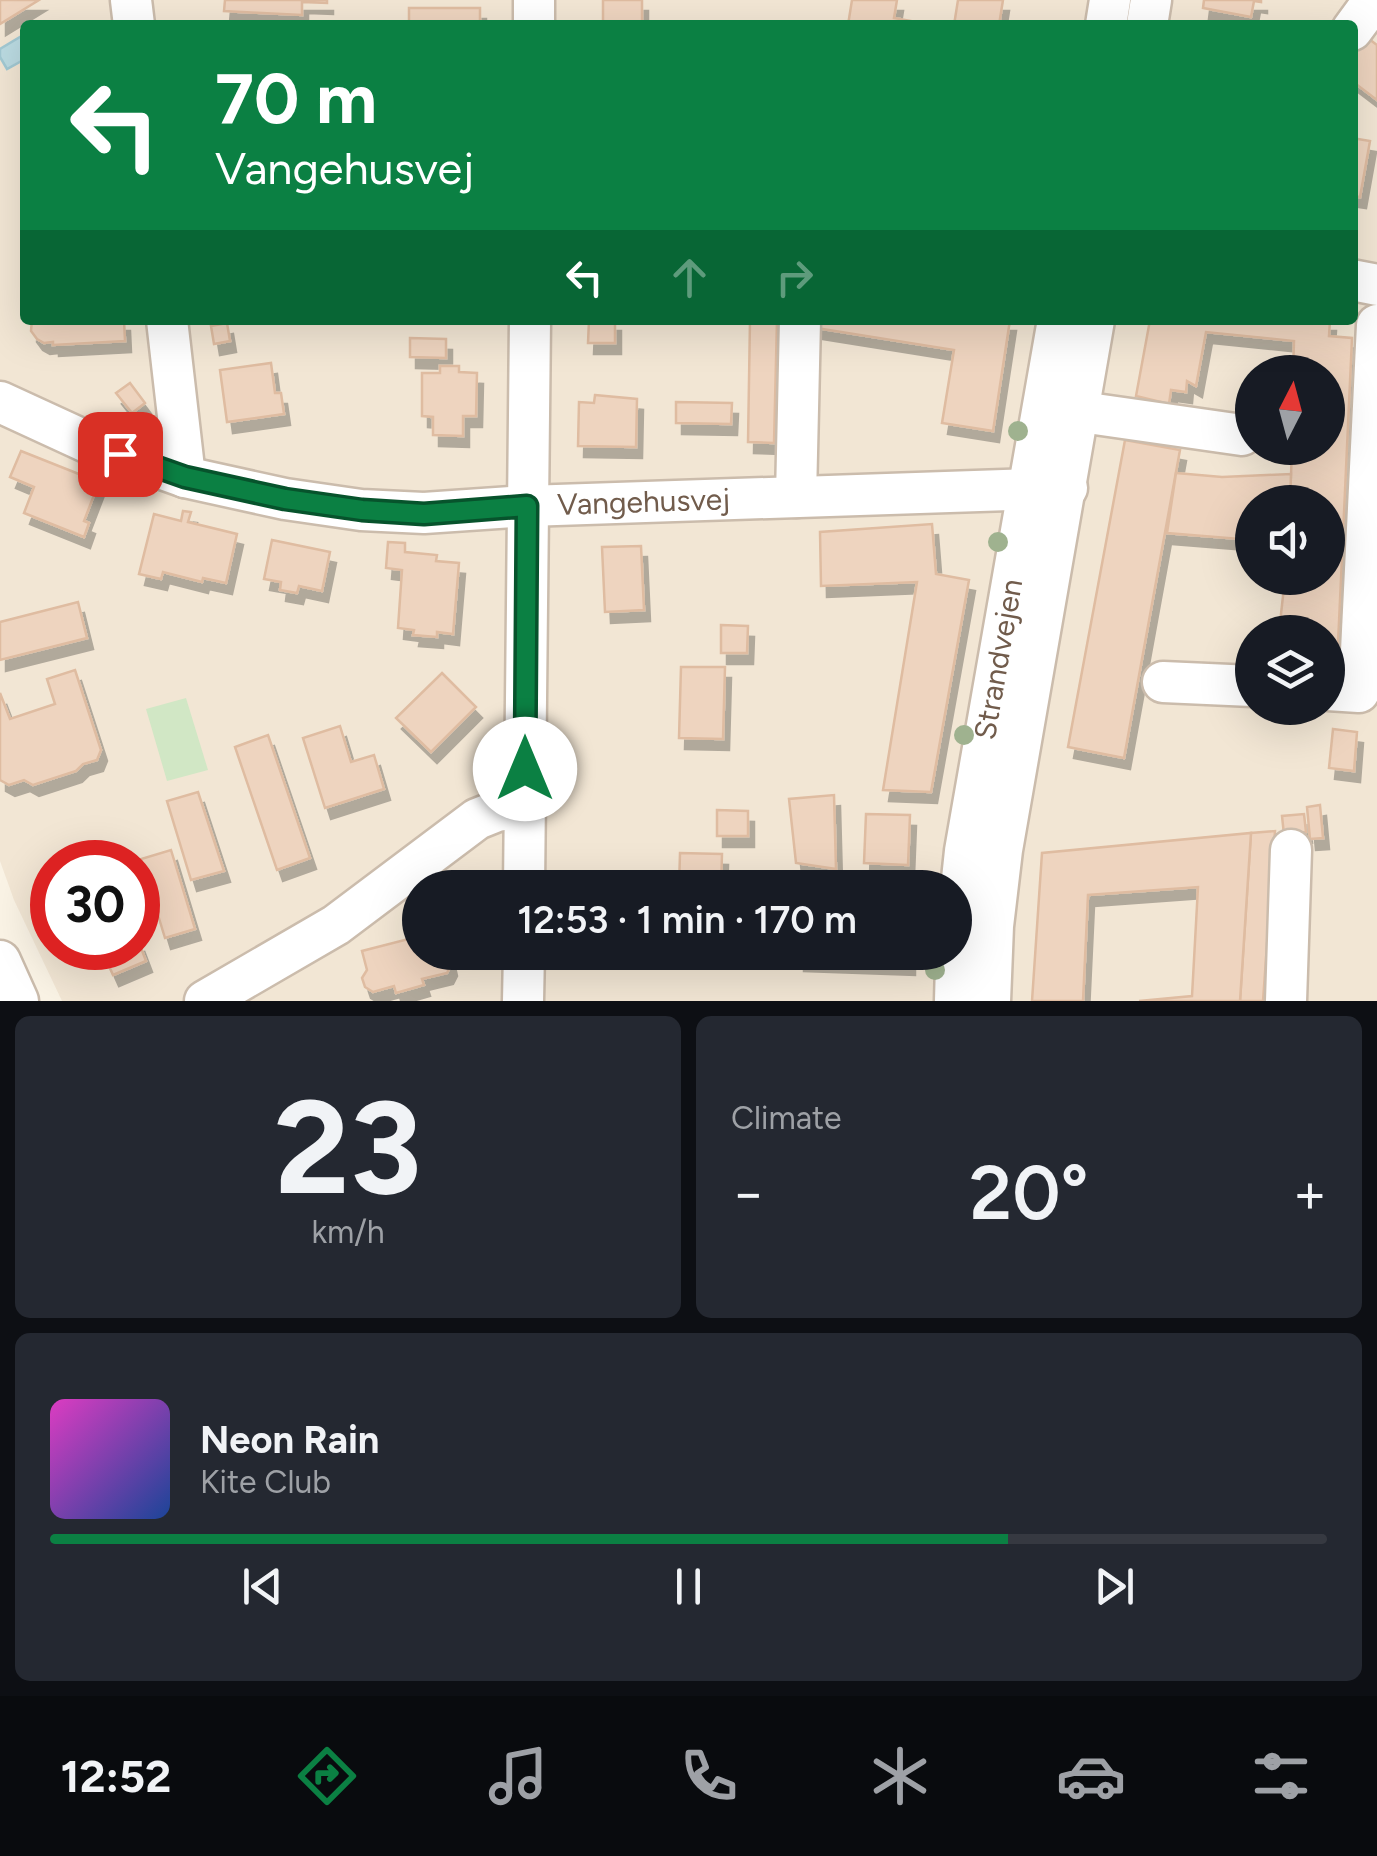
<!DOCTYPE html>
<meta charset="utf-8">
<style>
body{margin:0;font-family:Figtree,sans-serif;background:#242831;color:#f1f3f6;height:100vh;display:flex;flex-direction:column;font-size:38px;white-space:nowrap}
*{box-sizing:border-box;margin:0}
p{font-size:32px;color:#9ea1a6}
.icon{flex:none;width:55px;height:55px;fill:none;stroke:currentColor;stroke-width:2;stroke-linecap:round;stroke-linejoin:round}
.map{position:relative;height:1001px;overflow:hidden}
.side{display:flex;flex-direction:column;gap:15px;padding:15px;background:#0d0f14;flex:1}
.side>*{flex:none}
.hud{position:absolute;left:20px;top:20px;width:1338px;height:305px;border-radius:10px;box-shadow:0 10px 40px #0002;background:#0b8043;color:#fff;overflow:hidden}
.needle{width:65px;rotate:6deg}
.fabs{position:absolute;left:1235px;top:355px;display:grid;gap:20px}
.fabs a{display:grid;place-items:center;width:110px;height:110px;border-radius:50%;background:#171b24;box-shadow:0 10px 40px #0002;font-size:50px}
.speed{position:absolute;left:30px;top:840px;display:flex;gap:20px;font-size:50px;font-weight:700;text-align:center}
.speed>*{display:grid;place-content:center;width:130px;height:130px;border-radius:50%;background:#171b24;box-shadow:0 10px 40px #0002;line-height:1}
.speed .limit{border:15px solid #d22;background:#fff;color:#111}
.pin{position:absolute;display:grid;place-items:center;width:85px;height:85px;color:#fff;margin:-42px;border-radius:20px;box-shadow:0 5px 15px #0006}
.me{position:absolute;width:110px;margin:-55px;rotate:0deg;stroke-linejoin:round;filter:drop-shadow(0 0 8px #0008)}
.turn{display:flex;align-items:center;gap:35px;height:210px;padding:0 30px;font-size:45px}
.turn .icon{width:130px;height:130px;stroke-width:2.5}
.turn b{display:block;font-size:70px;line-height:85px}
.lanes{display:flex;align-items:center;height:95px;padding:0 30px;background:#0003;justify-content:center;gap:50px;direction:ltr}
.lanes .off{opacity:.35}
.big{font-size:75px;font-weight:600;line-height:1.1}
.side .card{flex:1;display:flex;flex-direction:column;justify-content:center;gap:15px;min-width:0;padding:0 35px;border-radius:15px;background:#242831}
.side .dial{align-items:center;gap:0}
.dial b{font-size:130px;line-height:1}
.song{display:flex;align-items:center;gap:30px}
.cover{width:120px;height:120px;border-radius:15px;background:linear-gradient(135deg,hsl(310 70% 55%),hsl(220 70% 35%))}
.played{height:10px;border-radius:5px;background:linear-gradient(90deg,#0b8043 75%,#363941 75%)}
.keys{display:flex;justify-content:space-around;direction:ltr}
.heat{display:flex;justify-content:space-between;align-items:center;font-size:55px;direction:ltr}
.side .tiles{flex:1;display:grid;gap:15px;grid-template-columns:1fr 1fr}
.card:last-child{grid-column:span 2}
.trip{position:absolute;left:402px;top:870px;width:570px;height:100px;border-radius:50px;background:#171b24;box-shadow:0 10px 40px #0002;font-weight:600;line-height:100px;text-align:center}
.menu{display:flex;height:160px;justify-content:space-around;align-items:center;background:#090b0e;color:#9ea1a6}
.menu .icon{width:70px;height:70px}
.menu .active{color:#0b8043}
.menu b{font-size:45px;color:#f1f3f6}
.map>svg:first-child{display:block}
.residential{fill:#f2e6d4;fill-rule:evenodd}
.green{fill:#d1e7c5}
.water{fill:#bbdbe2;stroke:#a2c9d3;stroke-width:2.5}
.building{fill:#eed4bf;stroke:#dfbca1;stroke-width:2.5;filter:url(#shadow)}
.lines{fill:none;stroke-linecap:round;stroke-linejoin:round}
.minor-casing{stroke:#cbbcac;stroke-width:45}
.minor{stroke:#fff;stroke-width:40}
.tree{fill:#9fb28f}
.route-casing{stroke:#07532c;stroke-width:25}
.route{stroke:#0b8043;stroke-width:18}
.labels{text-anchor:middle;stroke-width:8;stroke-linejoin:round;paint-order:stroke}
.street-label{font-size:30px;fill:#715c4c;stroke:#fef7eb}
</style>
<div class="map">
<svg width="1377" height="1001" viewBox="0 0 1377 1001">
<defs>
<filter id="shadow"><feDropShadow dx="6" dy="11" stdDeviation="0" flood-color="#0004"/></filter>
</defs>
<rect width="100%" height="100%" fill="#faf3e5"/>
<!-- residential -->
<path class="residential" d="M 0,0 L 1377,0 L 1377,1001 L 62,1001 L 14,900 L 0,861 ZM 25,25 L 1352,25 L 1352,320 L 25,320 ZM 1252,372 L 1328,372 L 1328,448 L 1252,448 ZM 1252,502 L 1328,502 L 1328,578 L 1252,578 ZM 1252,632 L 1328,632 L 1328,708 L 1252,708 ZM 52,862 L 138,862 L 138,948 L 52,948 ZM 420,888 L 955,888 L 955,952 L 420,952 Z"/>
<!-- green -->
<path class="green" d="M 186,698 L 208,770 L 167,781 L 146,709 Z"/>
<!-- water -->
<path class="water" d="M 25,34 L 25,59 L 7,69 L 0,57 L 0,49 Z"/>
<!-- building -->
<g class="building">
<path d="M 0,0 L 39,0 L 0,24 Z"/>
<path d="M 225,0 L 327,0 L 327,3 L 302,2 L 302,15 L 224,11 Z"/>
<rect x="603" y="0" width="39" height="25"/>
<path d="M 852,0 L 897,0 L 894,18 L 933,25 L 848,25 Z"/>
<path d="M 958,0 L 1003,0 L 999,25 L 954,25 Z"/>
<path d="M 1204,0 L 1261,0 L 1261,2 L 1254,1 L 1251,17 L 1203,8 Z"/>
<rect x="409" y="8" width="71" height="17"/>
<path d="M 1365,36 L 1377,45 L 1377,100 L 1352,81 L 1352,52 Z"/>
<path d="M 1352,138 L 1370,141 L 1360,197 L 1352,196 Z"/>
<path d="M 32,320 L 124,320 L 125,341 L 53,345 L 53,342 L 44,343 L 37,339 L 31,331 Z"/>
<path d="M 589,320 L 615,320 L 615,343 L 588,343 Z"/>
<path d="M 750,320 L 777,320 L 774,443 L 748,442 Z"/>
<path d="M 811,320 L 1010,320 L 993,431 L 942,423 L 954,350 L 810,327 Z"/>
<path d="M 1150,320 L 1330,320 L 1329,336 L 1352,338 L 1337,666 L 1328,665 L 1328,632 L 1279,632 L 1285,578 L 1328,578 L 1328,502 L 1290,502 L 1292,448 L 1328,448 L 1328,372 L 1293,372 L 1294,341 L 1206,332 L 1196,386 L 1187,381 L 1186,392 L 1171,390 L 1169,404 L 1136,396 Z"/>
<path d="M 227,323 L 230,341 L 214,344 L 211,326 Z"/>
<path d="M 410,338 L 446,339 L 446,358 L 410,357 Z"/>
<path d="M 271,363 L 275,393 L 281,393 L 284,414 L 227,422 L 220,370 Z"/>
<path d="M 440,366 L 459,366 L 459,372 L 477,373 L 476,416 L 463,416 L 463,436 L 433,435 L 433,417 L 422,416 L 422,373 L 440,373 Z"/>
<path d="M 130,383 L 145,403 L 132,413 L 116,393 Z"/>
<path d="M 595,395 L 637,399 L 636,447 L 578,446 L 579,402 L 594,403 Z"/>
<path d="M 676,402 L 732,403 L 731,424 L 676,423 Z"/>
<path d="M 1125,440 L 1180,450 L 1124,758 L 1068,747 Z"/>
<path d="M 21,451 L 99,482 L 84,521 L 89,523 L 84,537 L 24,513 L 34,487 L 10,477 Z"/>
<path d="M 1176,473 L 1222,477 L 1291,474 L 1290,502 L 1252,502 L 1252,540 L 1167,533 Z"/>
<path d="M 183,511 L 191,512 L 188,522 L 237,534 L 226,583 L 203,578 L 202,582 L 163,572 L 161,579 L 139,574 L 154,514 L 181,521 Z"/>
<path d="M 932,524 L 936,574 L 969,580 L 931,792 L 883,790 L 917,582 L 821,586 L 820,532 Z"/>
<path d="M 272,540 L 330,552 L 322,591 L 299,586 L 297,593 L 280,590 L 281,582 L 264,579 Z"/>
<path d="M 388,542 L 405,543 L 405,552 L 437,555 L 436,561 L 459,563 L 453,634 L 437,632 L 437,637 L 413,635 L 414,630 L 398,628 L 402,570 L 386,568 Z"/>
<path d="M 641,546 L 644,610 L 605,612 L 602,547 Z"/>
<path d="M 78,602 L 87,638 L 0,660 L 0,622 Z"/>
<path d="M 721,625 L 748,626 L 747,653 L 721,653 Z"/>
<path d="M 681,667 L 725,667 L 723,739 L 679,738 Z"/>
<path d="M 75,670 L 101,750 L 97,760 L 83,764 L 76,771 L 33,785 L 24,780 L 9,785 L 0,780 L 0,693 L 10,719 L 55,704 L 47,679 Z"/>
<path d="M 442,673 L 476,707 L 431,752 L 396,718 Z"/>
<path d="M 340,726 L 351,762 L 374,755 L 384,789 L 325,808 L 303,738 Z"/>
<path d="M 1333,729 L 1357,732 L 1354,771 L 1329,768 Z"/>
<path d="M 268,735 L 310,858 L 277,870 L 235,747 Z"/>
<path d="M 198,792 L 224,871 L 191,880 L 167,801 Z"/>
<path d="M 834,795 L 836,869 L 796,863 L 789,799 Z"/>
<path d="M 1320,805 L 1323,838 L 1310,839 L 1307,807 Z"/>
<path d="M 717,810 L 748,811 L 748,836 L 717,836 Z"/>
<path d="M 866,814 L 910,815 L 908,865 L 864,863 Z"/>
<path d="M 1304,814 L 1306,832 L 1284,835 L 1282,816 Z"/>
<path d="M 1275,831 L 1263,1001 L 1240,1001 L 1251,833 Z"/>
<path d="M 1251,833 L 1240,1001 L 1139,1001 L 1192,996 L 1198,887 L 1088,895 L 1083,1001 L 1032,1001 L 1042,853 Z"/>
<path d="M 171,850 L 195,929 L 165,938 L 141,859 Z"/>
<path d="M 680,853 L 722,854 L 721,888 L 679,888 Z"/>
<path d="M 867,879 L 912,881 L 911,888 L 866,888 Z"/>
<path d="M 420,936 L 420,952 L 439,952 L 449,956 L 451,965 L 447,973 L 422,979 L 424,985 L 396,993 L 394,986 L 373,992 L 365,987 L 362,978 L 367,970 L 362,951 Z"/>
<path d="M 138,940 L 146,961 L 113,975 L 101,948 L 138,948 Z"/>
<path d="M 798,952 L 909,952 L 909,964 L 798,960 Z"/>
</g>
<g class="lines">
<defs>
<g id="minor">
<path d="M 131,0 L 134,25"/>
<path d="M 534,25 L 534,0"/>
<path d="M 1106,25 L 1110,0"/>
<path d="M 1147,25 L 1151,0"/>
<path d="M 1352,30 L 1374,0"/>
<path d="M 1352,280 L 1377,285"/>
<path d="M 167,320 L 185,477"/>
<path id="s1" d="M 0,402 L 87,442 L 185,477 L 285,499 L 361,510 L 424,513 L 527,506 L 1067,488"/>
<path d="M 1053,408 L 1242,435"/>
<path d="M 796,497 L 800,320"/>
<path d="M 1163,682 L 1252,686"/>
<path d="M 1328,690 L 1359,692 L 1377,325"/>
<path d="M 524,888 L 530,320"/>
<path d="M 0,961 L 18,1001"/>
<path d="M 205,1001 L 336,925 L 477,819 L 497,811 L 525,807"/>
<path d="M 523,1001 L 524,952"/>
<path id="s2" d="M 955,1001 L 957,926 L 965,851 L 1058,320"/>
<path d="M 990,1001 L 993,926 L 1002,850 L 1094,320"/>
<path d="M 1286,1001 L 1291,850"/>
</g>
</defs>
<!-- minor casing -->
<use href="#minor" class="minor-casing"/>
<!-- minor -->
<use href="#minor" class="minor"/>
</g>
<!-- trees -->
<g class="tree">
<circle cx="1018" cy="431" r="10"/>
<circle cx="998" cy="542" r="10"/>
<circle cx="964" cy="735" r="10"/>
<circle cx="935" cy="970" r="10"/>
</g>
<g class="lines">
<defs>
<path id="route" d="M 120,454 L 185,477 L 285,499 L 362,510 L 424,514 L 527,506 L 525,769"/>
</defs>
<!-- route casing -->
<use href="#route" class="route-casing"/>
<!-- route -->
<use href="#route" class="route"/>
</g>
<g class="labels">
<!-- street labels -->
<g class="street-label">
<text dy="10" stroke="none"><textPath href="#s1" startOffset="662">Vangehusvej</textPath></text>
<text dy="10" stroke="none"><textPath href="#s2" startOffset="345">Strandvejen</textPath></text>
</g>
</g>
</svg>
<div class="fabs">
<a><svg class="needle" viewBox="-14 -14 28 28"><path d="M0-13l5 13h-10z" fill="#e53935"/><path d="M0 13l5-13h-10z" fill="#9ea1a6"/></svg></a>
<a><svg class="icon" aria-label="sound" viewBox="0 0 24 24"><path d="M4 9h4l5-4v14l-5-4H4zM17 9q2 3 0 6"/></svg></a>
<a><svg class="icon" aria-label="layers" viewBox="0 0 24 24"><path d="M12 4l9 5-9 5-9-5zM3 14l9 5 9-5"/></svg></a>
</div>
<div class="speed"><div class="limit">30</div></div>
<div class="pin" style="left:120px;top:454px;background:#d93025"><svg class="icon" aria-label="arrive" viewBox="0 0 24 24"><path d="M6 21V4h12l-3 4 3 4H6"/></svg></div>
<svg class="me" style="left:525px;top:769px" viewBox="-20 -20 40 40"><circle r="19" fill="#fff"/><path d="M0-13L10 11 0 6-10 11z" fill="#0b8043"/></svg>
<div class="trip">12:53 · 1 min · 170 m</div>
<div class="hud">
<div class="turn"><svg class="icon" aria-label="left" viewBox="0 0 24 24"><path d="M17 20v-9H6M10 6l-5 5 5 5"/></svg><div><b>70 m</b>Vangehusvej</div></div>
<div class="lanes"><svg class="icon" aria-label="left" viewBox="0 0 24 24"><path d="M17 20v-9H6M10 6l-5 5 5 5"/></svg><svg class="icon off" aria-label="ahead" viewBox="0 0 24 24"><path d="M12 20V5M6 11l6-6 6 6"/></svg><svg class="icon off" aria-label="right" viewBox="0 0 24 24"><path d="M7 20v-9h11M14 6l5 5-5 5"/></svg></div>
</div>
</div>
<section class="side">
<div class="tiles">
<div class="card dial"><b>23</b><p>km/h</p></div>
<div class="card"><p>Climate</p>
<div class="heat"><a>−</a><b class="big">20°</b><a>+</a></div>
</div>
<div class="card">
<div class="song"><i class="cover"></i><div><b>Neon Rain</b><p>Kite Club</p></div></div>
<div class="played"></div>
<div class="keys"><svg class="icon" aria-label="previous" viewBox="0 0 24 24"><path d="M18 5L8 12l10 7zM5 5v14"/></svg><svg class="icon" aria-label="pause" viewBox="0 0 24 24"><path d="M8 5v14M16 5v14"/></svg><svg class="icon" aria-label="next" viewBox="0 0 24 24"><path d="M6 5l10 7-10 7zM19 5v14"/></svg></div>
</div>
</div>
</section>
<nav class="menu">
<b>12:52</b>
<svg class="icon active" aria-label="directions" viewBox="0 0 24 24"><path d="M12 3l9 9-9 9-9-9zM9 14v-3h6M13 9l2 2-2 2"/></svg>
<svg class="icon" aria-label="music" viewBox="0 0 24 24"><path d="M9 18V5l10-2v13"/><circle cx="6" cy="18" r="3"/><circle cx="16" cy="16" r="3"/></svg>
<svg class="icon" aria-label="phone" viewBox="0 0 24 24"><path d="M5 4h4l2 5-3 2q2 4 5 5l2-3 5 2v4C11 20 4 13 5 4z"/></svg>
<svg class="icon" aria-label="climate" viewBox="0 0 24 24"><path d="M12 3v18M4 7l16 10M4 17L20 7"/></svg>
<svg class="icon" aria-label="car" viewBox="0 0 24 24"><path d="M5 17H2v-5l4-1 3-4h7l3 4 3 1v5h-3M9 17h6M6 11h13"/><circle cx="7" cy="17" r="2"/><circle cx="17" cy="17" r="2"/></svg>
<svg class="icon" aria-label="filters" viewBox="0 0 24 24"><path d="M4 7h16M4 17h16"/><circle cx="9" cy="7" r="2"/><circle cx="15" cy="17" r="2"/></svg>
</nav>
